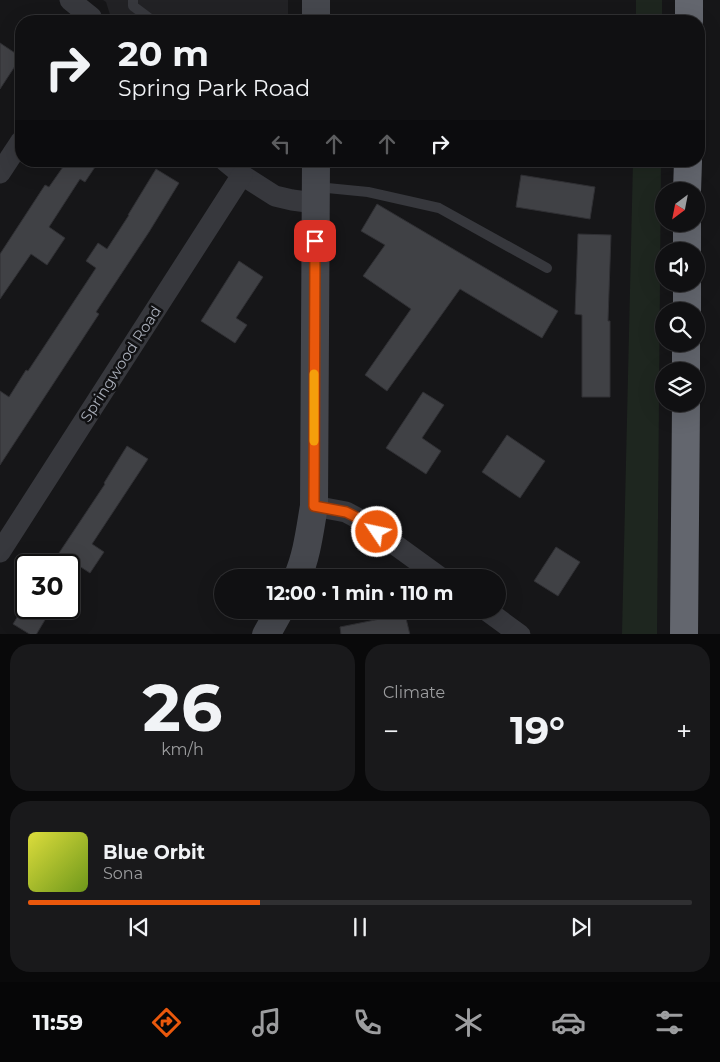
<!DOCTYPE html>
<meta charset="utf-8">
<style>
body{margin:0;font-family:Montserrat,sans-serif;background:#19191b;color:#f1f3f6;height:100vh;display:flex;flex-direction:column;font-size:19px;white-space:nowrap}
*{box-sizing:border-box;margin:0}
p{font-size:16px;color:#9c9d9f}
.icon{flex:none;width:28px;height:28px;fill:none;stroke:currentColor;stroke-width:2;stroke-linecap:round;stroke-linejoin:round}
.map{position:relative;height:634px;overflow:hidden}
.side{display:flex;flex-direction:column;gap:10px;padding:10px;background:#09090a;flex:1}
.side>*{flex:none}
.hud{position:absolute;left:15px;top:15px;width:690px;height:152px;border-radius:20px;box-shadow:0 5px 20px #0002,0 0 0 1px #303032;background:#101012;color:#f1f3f6;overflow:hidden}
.needle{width:32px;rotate:212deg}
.controls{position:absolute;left:655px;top:182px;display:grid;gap:10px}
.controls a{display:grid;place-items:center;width:50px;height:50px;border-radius:50%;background:#101012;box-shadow:0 5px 20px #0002,0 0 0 1px #303032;font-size:25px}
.speed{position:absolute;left:15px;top:554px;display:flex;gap:10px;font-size:25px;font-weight:700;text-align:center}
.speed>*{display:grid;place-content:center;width:65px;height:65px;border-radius:50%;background:#101012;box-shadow:0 5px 20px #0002,0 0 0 1px #303032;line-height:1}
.speed .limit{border:2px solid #111;border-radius:8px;background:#fff;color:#111}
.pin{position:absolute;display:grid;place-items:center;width:42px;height:42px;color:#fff;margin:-21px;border-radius:10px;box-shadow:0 2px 8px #0006}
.me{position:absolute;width:55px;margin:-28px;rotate:304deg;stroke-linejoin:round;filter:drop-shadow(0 0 4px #0008)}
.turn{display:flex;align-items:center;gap:18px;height:105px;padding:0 20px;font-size:22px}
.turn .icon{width:65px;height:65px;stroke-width:2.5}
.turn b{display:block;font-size:35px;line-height:42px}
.lanes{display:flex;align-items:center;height:48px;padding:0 20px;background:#0003;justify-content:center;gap:25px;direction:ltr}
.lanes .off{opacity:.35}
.big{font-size:38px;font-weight:700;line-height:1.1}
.side .tile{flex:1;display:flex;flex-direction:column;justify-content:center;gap:8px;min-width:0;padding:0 18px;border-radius:20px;background:#19191b}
.side .dial{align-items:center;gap:0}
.dial b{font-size:65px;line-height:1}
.song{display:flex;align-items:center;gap:15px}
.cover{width:60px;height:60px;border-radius:8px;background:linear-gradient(135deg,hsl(60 70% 55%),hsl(80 70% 35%))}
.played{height:5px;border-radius:2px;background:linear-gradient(90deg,#ea580c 35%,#303032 35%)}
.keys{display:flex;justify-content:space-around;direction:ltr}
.heat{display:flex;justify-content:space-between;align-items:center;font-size:28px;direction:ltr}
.side .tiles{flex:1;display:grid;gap:10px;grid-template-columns:1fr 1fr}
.tile:last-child{grid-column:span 2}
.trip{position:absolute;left:214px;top:569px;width:292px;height:50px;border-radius:25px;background:#101012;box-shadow:0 5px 20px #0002,0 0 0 1px #303032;font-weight:700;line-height:50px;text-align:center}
.menu{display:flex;height:80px;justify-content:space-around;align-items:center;background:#060607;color:#9c9d9f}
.menu .icon{width:35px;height:35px}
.menu .current{color:#ea580c}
.menu b{font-size:22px;color:#f1f3f6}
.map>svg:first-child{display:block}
.built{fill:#222225}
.green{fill:#1e261f}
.building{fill:#404145;stroke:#303034}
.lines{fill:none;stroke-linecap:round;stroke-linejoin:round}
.lane{stroke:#37383d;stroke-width:10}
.street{stroke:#37383d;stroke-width:21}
.secondary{stroke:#45474d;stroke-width:28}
.highway{stroke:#63666e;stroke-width:28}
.route-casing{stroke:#983908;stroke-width:12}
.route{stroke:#ea580c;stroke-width:9}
.slow{stroke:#f59e0b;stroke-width:9}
.labels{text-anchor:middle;stroke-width:5;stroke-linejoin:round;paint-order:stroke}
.street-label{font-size:15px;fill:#a8adb8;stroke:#111113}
</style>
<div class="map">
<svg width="720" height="635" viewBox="0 0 720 635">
<rect width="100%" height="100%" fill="#161618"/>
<!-- built -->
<path class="built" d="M 103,0 L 288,0 L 288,21 L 112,21 L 106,2 Z"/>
<!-- green -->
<g class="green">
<rect x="636" y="0" width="26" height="21"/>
<path d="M 633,161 L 661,161 L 657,634 L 622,634 Z"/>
</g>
<!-- building -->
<g class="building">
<path d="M 0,43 L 21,57 L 0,89 Z"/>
<path d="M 54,161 L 99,161 L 85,182 L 80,179 L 49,227 L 65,238 L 47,265 L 31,254 L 0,299 L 0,254 L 45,185 L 49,187 L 63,167 Z"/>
<path d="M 156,169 L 179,183 L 149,232 L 96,312 L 99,314 L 0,465 L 0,391 L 9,397 L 26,370 L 28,371 L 96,268 L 86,261 L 98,243 L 107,249 L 129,215 L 128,215 Z"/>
<path d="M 521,175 L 595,187 L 590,219 L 516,207 Z"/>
<path d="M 377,204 L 558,311 L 542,338 L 460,289 L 387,391 L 365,375 L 411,309 L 363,276 L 385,245 L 361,231 Z"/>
<path d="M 578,234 L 611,235 L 608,321 L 610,321 L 610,397 L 582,397 L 582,315 L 575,314 Z"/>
<path d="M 239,261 L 263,277 L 236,318 L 247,325 L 235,343 L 201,321 Z"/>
<path d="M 423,392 L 444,405 L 422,438 L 441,451 L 426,474 L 386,448 Z"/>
<path d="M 507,435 L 545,461 L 520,498 L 482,472 Z"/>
<path d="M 127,446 L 148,459 L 92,544 L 104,552 L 90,573 L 59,553 L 105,484 L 104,483 Z"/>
<path d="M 556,547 L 580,562 L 558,596 L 534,581 Z"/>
<path d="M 23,608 L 52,608 L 36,635 L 31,635 L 13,624 Z"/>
<path d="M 405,614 L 410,635 L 341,635 L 340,627 Z"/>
</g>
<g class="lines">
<!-- lane -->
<g class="lane">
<path d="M 133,0 L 133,6 L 153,21"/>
<path d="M 317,187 L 368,192 L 439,208 L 547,268"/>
</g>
<!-- street -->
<g class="street">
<path d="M 70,0 L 91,17 L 90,21"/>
<path d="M 225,161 L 242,175 L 275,196 L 292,200 L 315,203"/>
<path d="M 0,173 L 21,141"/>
<path d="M 314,506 L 346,512 L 361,520 L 441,578"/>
<path d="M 0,552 L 242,175"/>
<path d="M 486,610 L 520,635"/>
</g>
<!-- secondary -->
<g class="secondary">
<path d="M 316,21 L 316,0"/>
<path d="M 297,578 C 307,556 310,529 314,506 L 316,161"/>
<path d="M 266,635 L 280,610"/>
</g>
<!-- highway -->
<g class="highway">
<path d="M 689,21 L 689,0"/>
<path d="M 687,191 L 688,161"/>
<path d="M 687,251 L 687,224"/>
<path d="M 687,311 L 687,284"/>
<path d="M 686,371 L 686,344"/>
<path d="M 684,635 L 686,404"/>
</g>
</g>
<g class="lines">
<defs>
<path id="route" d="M 315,241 L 314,506 L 346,512 L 362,520 L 377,532"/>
</defs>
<!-- route casing -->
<use href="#route" class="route-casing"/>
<!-- route -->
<use href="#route" class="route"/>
<!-- slow -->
<path class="slow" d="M 314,441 L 314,374"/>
</g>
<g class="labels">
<!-- street labels -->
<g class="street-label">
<text transform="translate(121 364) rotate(-57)" y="5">Springwood Road</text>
</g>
</g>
</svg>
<div class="controls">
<a><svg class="needle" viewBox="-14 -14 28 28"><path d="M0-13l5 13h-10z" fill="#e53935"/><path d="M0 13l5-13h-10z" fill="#9c9d9f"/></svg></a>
<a><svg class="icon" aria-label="sound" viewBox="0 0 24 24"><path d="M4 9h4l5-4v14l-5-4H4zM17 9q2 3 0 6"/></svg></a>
<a><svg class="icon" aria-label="search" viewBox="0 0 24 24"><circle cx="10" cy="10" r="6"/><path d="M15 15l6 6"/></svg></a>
<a><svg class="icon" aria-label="layers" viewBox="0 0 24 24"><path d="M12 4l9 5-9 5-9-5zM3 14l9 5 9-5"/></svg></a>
</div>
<div class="speed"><div class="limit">30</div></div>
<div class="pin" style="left:315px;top:241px;background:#d93025"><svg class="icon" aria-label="arrive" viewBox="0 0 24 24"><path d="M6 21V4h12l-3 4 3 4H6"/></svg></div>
<svg class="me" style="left:377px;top:532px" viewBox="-20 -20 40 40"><circle r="17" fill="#ea580c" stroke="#fff" stroke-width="3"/><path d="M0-11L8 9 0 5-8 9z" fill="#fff"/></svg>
<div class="trip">12:00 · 1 min · 110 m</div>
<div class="hud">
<div class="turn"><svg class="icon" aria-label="right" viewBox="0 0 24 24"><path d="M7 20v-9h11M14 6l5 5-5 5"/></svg><div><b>20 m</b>Spring Park Road</div></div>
<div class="lanes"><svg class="icon off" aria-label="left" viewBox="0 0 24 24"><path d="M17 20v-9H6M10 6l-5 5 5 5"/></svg><svg class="icon off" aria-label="ahead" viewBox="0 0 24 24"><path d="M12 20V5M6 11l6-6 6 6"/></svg><svg class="icon off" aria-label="ahead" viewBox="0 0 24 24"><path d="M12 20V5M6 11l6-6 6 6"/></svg><svg class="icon" aria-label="right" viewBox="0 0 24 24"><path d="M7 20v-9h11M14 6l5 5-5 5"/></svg></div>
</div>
</div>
<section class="side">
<div class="tiles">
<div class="tile dial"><b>26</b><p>km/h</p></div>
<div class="tile"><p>Climate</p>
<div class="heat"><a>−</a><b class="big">19°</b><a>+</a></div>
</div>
<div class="tile">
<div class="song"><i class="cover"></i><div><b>Blue Orbit</b><p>Sona</p></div></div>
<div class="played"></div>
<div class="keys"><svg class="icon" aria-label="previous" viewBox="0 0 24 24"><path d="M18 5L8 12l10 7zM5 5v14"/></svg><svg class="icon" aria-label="pause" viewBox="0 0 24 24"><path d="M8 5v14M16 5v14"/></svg><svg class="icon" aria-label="next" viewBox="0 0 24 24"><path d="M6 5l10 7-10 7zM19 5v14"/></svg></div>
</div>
</div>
</section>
<nav class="menu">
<b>11:59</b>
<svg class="icon current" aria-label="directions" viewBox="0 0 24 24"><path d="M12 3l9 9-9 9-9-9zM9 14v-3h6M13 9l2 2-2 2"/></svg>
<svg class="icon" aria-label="music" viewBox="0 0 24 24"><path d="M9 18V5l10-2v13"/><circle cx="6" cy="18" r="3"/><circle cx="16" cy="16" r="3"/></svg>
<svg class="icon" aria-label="phone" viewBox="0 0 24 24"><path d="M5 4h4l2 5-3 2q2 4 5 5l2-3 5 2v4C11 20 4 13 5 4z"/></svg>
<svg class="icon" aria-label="climate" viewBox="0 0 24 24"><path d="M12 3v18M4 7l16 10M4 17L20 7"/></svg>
<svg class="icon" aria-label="car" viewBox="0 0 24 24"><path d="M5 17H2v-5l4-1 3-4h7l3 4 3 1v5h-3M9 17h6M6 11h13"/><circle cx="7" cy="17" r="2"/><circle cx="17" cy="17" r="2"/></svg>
<svg class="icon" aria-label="filters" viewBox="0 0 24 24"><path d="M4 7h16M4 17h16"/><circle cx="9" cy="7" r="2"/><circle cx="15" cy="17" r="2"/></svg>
</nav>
